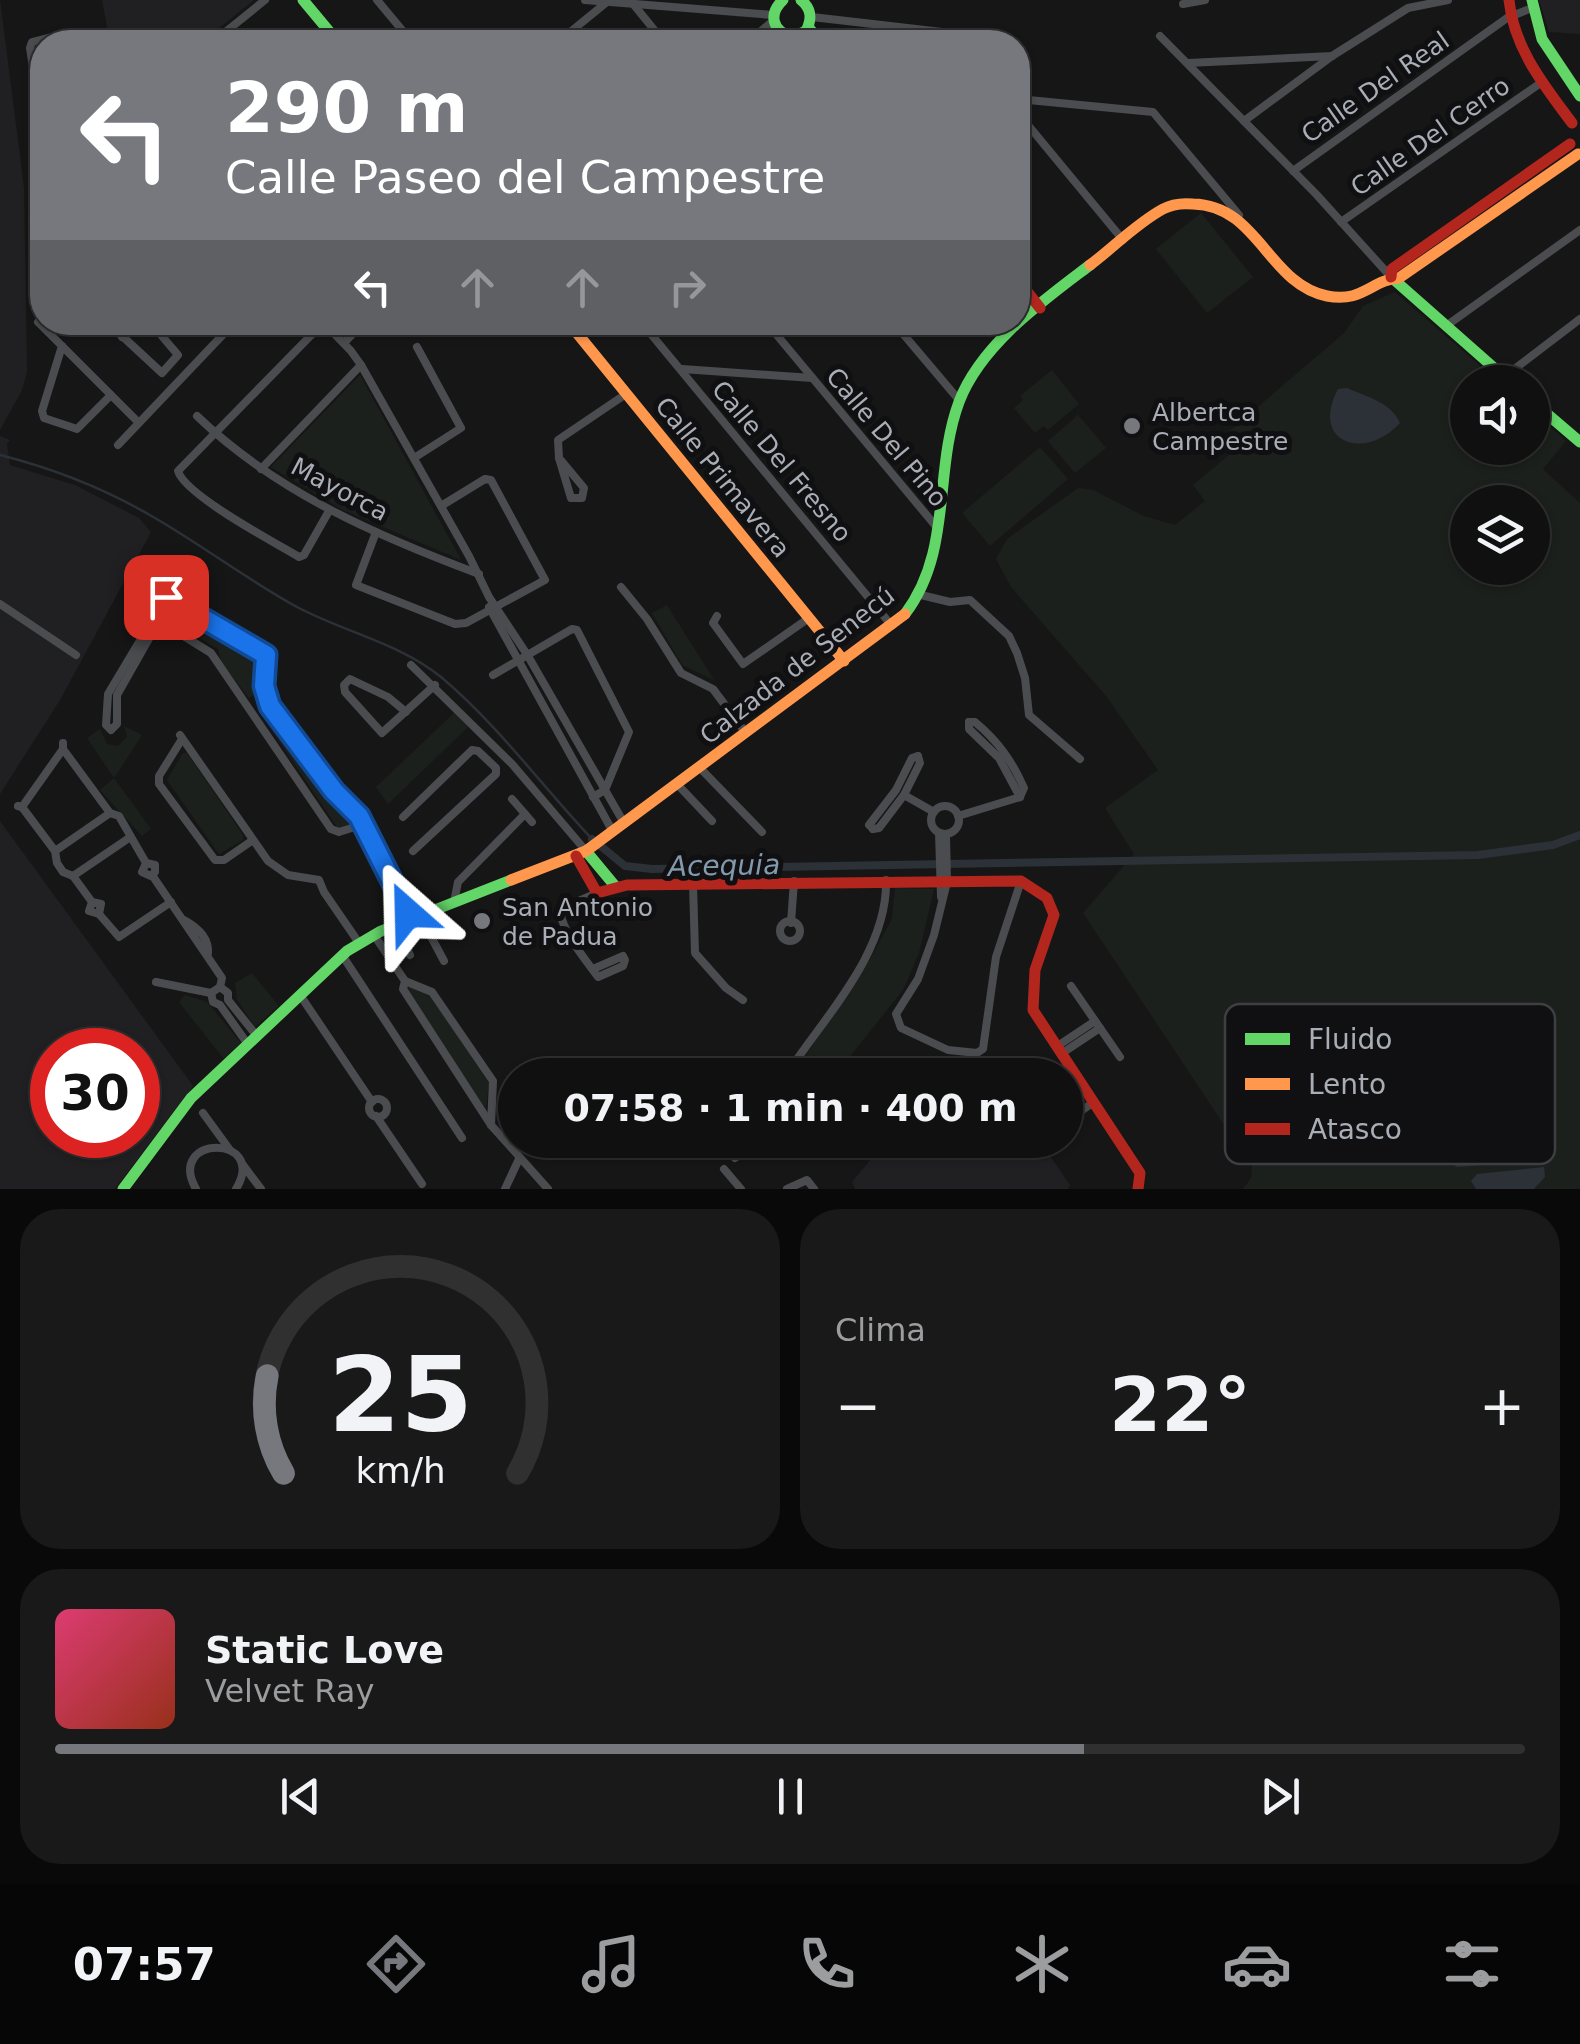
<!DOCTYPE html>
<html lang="es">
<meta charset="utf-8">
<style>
body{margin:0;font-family:"DejaVu Sans",sans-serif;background:#191919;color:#f1f3f6;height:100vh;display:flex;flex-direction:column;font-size:38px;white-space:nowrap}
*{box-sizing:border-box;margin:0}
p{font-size:32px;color:#9c9d9f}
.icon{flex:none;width:55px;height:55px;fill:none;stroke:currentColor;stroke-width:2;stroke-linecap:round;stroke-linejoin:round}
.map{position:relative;height:1189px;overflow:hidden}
.drawer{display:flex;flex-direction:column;gap:20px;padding:20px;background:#090909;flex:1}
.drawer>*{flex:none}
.guide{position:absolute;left:30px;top:30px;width:1000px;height:305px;border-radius:40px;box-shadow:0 2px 8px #0004,0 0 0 2px #303030;background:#76787d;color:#fff;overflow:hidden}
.fabs{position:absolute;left:1450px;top:365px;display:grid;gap:20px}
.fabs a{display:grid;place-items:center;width:100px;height:100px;border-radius:50%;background:#101010;box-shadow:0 2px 8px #0004,0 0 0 2px #303030;font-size:50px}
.speed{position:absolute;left:30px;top:1028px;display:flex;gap:20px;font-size:50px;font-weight:700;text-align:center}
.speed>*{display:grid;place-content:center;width:130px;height:130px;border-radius:50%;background:#101010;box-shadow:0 2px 8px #0004,0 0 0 2px #303030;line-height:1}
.speed .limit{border:15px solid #d22;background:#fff;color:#111}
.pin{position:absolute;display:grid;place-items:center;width:85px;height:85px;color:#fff;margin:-42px;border-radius:20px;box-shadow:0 5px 15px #0006}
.me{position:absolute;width:110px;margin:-55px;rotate:335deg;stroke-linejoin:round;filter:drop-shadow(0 0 8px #0008)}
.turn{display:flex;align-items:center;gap:35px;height:210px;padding:0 30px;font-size:45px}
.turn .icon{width:130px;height:130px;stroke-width:2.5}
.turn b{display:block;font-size:70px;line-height:85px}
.lanes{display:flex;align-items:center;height:95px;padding:0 30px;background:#0003;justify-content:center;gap:50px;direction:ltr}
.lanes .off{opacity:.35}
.big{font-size:75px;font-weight:700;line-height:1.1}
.drawer .card{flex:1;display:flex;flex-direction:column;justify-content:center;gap:15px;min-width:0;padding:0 35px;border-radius:40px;background:#191919}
.drawer .dial{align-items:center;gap:0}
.dial svg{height:260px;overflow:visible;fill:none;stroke:#303030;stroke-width:7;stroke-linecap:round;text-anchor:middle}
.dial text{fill:#f1f3f6;stroke:none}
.song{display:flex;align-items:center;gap:30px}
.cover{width:120px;height:120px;border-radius:15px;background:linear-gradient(135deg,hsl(340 70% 55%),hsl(10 70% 35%))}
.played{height:10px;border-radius:5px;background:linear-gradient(90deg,#76787d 70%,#303030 70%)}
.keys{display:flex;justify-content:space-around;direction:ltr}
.heat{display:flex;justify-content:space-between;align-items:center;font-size:55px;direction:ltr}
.drawer .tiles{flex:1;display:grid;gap:20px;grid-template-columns:1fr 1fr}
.card:last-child{grid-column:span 2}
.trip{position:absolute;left:498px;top:1058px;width:585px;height:100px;border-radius:50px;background:#101010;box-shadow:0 2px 8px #0004,0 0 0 2px #303030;font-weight:700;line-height:100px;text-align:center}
.menu{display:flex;height:160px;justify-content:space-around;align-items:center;background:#060606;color:#9c9d9f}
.menu .icon{width:70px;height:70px}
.menu .on{color:#76787d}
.menu b{font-size:45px;color:#f1f3f6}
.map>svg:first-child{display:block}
.built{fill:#202023;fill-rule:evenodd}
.green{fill:#1b201c;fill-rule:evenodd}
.water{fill:#2b3136}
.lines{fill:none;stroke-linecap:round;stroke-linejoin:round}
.stream{stroke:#2b3136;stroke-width:2.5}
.canal{stroke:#2b3136;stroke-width:8}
.street{stroke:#4b4c4f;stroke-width:8}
.fast{stroke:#63d668;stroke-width:11}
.slow{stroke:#ff974d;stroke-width:11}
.jam{stroke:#b3261e;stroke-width:11}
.route-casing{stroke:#114b97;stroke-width:25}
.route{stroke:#1a73e8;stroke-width:18}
.poi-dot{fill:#76787d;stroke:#101012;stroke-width:4}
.labels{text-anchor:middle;stroke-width:10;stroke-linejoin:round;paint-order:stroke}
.street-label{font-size:25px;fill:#a9adb5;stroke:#101012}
.poi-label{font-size:25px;fill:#a9adb5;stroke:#101012;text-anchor:start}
.water-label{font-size:28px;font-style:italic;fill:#839aad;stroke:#101012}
.key{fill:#101012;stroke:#3e3f43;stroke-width:2.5}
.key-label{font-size:28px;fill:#a9adb5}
</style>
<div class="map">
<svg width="1580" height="1189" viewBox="0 0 1580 1189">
<rect width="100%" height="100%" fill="#161616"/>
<!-- built -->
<g class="built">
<path d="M 0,0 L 24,188 L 27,372 L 22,390 L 0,430 Z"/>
<path d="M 102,0 L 254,0 L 202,42 L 110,42 Z"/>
<path d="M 1539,0 L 1580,0 L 1580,34 L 1549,32 Z"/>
<path d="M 0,436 L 10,440 L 7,444 L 10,465 L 75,485 L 139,518 L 151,532 L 60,700 L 0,794 Z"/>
<path d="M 0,821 L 193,1086 L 115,1189 L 0,1189 ZM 52,1050 L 138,1050 L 138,1135 L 52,1135 Z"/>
<path d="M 887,1140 L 1039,1140 L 1070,1185 L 1068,1189 L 855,1189 L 852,1182 Z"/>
</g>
<!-- green -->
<g class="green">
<path d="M 1201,213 L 1253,277 L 1207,313 L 1156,249 Z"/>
<path d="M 1395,292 L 1499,382 L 1468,382 L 1468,448 L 1532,448 L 1533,411 L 1566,441 L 1543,469 L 1580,503 L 1580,1189 L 1243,1189 L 1251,1178 L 1252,1167 L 1083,913 L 1134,854 L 1105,808 L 1158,770 L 1106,696 L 1011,587 L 996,559 L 1007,539 L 1078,488 L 1093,490 L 1144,516 L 1175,525 L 1205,501 L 1193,485 L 1230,454 L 1219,440 L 1344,333 L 1363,306 ZM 1468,502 L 1532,502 L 1532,568 L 1468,568 Z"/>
<path d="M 1052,370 L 1079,404 L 1048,430 L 1044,426 L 1035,433 L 1014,408 L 1023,400 L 1020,396 Z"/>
<path d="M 360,375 L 461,560 L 343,510 L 271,467 Z"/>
<path d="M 1078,415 L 1106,448 L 1075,473 L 1048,441 Z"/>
<path d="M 1040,447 L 1068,479 L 990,546 L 962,513 Z"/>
<path d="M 667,605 L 714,680 L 682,665 L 652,613 Z"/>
<path d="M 181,611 L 258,655 L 263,662 L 259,692 L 249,698 L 221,662 L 218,649 L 174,623 L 173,617 Z"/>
<path d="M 454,713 L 468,727 L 388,804 L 376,787 Z"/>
<path d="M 271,722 L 277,722 L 298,753 L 357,819 L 339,830 L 269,726 Z"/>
<path d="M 124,726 L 142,735 L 114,778 L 151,829 L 142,836 L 100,790 L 114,778 L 87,738 L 100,729 L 107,744 L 118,746 L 127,737 Z"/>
<path d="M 183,753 L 187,753 L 243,835 L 243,840 L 219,854 L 167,780 Z"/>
<path d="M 895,888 L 934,889 L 919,953 L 903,990 L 835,1075 L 799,1075 L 797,1069 L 869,961 L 892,919 Z"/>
<path d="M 252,973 L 279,1006 L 255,1027 L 237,1000 L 235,983 Z"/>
<path d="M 410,986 L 429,994 L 489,1083 L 486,1107 L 481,1104 L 406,990 Z"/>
<path d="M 185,995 L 207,1002 L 241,1043 L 224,1059 L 179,1002 Z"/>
</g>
<!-- water -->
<g class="water">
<path d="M 1347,388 C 1367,397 1391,402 1400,423 C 1366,461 1309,444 1338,389 Z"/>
<path d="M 1517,1126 L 1536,1138 L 1544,1161 L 1457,1167 L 1441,1157 Z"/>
<path d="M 1544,1167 L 1545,1177 L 1534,1189 L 1476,1189 L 1471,1181 L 1477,1174 Z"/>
</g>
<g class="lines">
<!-- stream -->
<path class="stream" d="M 0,455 C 55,469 106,489 155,518 C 203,546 248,580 297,607 C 344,632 399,643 441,677 C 498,725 541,785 592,839"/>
<!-- canal -->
<path class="canal" d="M 592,839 L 625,866 L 652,869 L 1478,855 L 1553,845 L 1580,835"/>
<!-- street -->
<g class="street">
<path d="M 377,0 L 412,42"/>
<path d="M 585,0 L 773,15"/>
<path d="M 1183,4 L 1205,0"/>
<path d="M 634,5 L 664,42"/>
<path d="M 812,17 L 942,32 L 959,42"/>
<path d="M 228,30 L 238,42"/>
<path d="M 1160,36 L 1316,194 L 1391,277"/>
<path d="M 213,42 L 265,0"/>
<path d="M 558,42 L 607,2"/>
<path d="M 748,42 L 773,21"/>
<path d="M 1188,63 L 1332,56"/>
<path d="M 1018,99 L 1153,112 L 1239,215"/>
<path d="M 42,112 L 39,108 L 30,48 L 32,42 L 71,32 L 78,35 L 80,42"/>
<path d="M 1018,113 L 1123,240"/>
<path d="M 1244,121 L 1332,56 L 1408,8 L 1448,0"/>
<path d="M 1293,171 L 1507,18 L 1532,8"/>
<path d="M 42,180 L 33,187 L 42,201"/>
<path d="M 1341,222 L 1542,82"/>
<path d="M 38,322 L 138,422"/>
<path d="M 107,322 L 162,373 L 178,355 L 150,322"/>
<path d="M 323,322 L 351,351 L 361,365 L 469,556 L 489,597 L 528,656 L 624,823"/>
<path d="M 641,322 L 892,626"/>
<path d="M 766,322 L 939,530"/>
<path d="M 893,322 L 959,400"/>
<path d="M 323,323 L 178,471 C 185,495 274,542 299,557 L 304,555 L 329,511"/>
<path d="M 1446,326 L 1580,230"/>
<path d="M 122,337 L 139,322"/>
<path d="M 344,343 L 364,322"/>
<path d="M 62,346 L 42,411 L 44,418 L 77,429 L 111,395"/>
<path d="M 682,369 L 812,378"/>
<path d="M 1504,377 L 1580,319"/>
<path d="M 197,416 C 276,492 377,536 479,574"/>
<path d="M 118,445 L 235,322"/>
<path d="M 414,458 L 461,428 L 417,347"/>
<path d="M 559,458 L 584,488 L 582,498 L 571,498 L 559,458 L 558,440 L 626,394"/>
<path d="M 261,469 L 361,365"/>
<path d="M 376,532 L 356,585 L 455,624 L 466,623 L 545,580 L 491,480 L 485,479 L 441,506"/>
<path d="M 621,587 L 647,619 L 681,673 L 713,689 L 746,733"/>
<path d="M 921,595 L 950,602 L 970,600 L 1009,636 L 1017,653 L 1025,678 L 1029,715 L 1080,759"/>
<path d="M 0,604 L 76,655"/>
<path d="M 489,607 L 613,832"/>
<path d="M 717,616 L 713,623 L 743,664 L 809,618"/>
<path d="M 153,617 L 211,653 L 331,829 L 339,832 L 361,825"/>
<path d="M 411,665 L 512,764 L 586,851"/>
<path d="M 493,675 L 572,629 L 577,630 L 629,732 L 605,790 L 593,797"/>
<path d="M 406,712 L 388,697 L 350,679 L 344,685 L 345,692 L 382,733 L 383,732 L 435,685"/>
<path d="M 969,722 L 975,722 C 998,741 1012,761 1024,788 L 1020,797"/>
<path d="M 969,722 L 969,729 L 999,758 L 1020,797"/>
<path d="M 111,730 L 106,725 L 108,694 L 166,597 L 261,651 L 267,658 L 263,686 L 270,705 L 334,791 L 359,817 L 411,920"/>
<path d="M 111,730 L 117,724 L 117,695 L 159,621"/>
<path d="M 180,735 L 268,861 L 288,875 L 319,880 L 324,892 L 359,943"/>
<path d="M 182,739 L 159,776 L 159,784 L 215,860 L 224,860 L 253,840"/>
<path d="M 63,749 L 110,813 L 119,816 L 146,863 L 155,865 L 155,872 L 151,876 L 142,872 L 146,863"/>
<path d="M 700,768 L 762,832"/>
<path d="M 677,784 L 712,821"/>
<path d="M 904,795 L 934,812"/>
<path d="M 512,799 L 532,822"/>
<path d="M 18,806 L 22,807 L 63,749 L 63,743"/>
<circle cx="945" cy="820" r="14"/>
<path d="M 22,807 L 55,851 L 57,863 L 63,872 L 73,876 L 92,902 L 101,904 L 99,914 L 89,911 L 92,902"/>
<path d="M 958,816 L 1020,797"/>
<path d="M 403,817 L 472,750 L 478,751 L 496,768 L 496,774 L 413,851"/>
<path d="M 873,829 L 869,825 L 896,790 L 912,758 L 918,756"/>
<path d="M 873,829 L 879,828 L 904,795 L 920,763 L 918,756"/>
<path d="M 939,833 L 941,897"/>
<path d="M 946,834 L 947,882 L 934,935 L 918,979 L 896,1014 L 901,1028 L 948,1050 L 977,1053 L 983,1049 L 996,957 L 1021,881"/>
<path d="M 375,848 L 401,923"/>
<path d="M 55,851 L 110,813"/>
<path d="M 152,875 L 222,978 L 220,987 L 211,993"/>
<path d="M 73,876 L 129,838"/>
<path d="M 693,884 L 695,953 L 726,988 L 743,1000"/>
<path d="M 458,902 L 455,897 L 458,882 L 525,814"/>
<path d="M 99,914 L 119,937 L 171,902"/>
<path d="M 420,916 L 444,961"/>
<path d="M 184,920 C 197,927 209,938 208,953"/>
<circle cx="790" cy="931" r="10"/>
<path d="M 791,923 L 794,881"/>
<path d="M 396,925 L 410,955"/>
<path d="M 374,935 L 405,981 L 403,989 L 491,1125 L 548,1189"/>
<path d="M 342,955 L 462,1138"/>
<path d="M 593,969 L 623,956 L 625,960 L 623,966 L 598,977 C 585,959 568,939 561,917 L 565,907 L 597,893"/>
<path d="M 405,981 L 432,992 L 493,1081 L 491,1125"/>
<path d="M 156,982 L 211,993"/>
<path d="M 1071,986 L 1120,1057"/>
<path d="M 220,987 L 228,993 L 228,1000 L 256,1035"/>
<path d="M 211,993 L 213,1002 L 220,1005 L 247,1043"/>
<path d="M 300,995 L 372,1102"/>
<path d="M 1056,1047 L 1095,1021"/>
<path d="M 1061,1054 L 1100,1028"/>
<path d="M 791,1075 L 793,1065 C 830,1011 888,949 886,880"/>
<circle cx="378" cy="1108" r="9"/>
<path d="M 203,1113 L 230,1150"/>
<path d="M 376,1116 L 422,1184"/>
<path d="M 1065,1122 L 1094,1102"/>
<path d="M 735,1158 L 763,1140"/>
<path d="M 243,1165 L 261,1189"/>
<path d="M 724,1169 L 741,1189"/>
<path d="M 196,1189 C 165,1134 269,1134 236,1189"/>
<path d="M 505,1189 L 519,1159"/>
<path d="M 787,1189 L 807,1180 L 814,1189"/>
</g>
<!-- fast -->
<g class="fast">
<path d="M 303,0 L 338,42"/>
<path d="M 783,0 C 768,14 772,31 792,37 L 806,31 C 812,19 812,9 801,0"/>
<path d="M 1532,0 L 1542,39 L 1580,96"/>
<path d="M 809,28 L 821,42"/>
<path d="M 1391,277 L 1510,382"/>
<path d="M 1532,401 L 1580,442"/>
<path d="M 905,614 C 953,551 933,472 959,402 C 981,344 1044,300 1090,265"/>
<path d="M 586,851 L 615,886"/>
<path d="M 123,1189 L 191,1098 L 347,951 L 381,931 L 511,880"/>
</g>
<!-- slow -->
<g class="slow">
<path d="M 1090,265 C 1114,247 1137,223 1163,209 C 1172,204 1183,203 1193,204 C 1258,205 1268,284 1327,296 C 1363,303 1371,280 1399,278 L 1578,154"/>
<path d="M 568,322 L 844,661"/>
<path d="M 511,880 L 586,851 L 905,614"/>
</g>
<!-- jam -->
<g class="jam">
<path d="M 1509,0 C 1514,49 1544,85 1572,123"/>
<path d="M 1391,277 L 1392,269 L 1570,144"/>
<path d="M 1018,280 L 1040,308"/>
<path d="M 576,856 L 597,893 L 627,885 L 1021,881 L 1047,898 L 1054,915 L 1035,970 L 1033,1010 L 1140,1173 L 1138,1189"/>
</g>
</g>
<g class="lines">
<defs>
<path id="route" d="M 166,597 L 266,655 L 264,686 L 270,706 L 334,791 L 359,816 L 408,913"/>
</defs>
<!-- route casing -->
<use href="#route" class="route-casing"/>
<!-- route -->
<use href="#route" class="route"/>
</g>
<!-- markers -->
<g class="poi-dot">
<circle cx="1132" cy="426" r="10"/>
<circle cx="482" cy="921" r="10"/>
</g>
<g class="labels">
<!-- street labels -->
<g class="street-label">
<text transform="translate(1375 87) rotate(-35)" y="9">Calle Del Real</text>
<text transform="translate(1430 136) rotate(-35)" y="9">Calle Del Cerro</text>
<text transform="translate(887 437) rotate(50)" y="9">Calle Del Pino</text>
<text transform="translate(782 461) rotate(50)" y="9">Calle Del Fresno</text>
<text transform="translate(723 477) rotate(51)" y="9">Calle Primavera</text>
<text transform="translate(340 489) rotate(28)" y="9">Mayorca</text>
<text transform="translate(797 665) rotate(-38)" y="9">Calzada de Senecú</text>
</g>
<!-- poi labels -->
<g class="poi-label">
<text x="1152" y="421">Albertca<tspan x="1152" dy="29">Campestre</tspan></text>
<text x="502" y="916">San Antonio<tspan x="502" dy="29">de Padua</tspan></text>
</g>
<!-- water labels -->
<g class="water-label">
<text transform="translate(724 865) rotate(-1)" y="10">Acequia</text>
</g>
</g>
<!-- legend -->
<rect x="1225" y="1004" width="330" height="160" rx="15" class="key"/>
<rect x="1245" y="1033" width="45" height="12" fill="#63d668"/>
<rect x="1245" y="1078" width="45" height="12" fill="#ff974d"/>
<rect x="1245" y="1123" width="45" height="12" fill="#b3261e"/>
<g class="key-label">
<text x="1308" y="1049">Fluido</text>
<text x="1308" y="1094">Lento</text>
<text x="1308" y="1139">Atasco</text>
</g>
</svg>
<div class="fabs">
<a><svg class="icon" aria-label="sound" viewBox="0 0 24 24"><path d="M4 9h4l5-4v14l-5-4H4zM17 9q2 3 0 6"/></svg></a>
<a><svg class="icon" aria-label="layers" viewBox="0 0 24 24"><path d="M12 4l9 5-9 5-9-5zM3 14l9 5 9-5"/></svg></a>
</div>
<div class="speed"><div class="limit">30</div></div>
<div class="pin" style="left:166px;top:597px;background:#d93025"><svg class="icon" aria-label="arrive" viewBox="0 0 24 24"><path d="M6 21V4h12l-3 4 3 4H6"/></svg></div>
<svg class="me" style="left:408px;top:913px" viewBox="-20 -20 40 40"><path d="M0-17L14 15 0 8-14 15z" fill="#1a73e8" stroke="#fff" stroke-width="4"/></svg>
<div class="trip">07:58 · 1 min · 400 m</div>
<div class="guide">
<div class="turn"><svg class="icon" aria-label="left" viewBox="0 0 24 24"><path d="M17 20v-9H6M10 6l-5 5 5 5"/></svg><div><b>290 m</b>Calle Paseo del Campestre</div></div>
<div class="lanes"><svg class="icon" aria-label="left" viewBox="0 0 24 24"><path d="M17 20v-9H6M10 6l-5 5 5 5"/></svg><svg class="icon off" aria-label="ahead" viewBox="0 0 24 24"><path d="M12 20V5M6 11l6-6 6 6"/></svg><svg class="icon off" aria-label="ahead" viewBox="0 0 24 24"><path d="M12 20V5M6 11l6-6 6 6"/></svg><svg class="icon off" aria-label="right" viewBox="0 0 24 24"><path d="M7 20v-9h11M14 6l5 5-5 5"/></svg></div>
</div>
</div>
<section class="drawer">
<div class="tiles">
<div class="card dial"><svg viewBox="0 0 100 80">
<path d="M14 69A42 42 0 1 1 86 69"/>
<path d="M14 69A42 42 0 0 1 9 39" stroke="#76787d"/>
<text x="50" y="56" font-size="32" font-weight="700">25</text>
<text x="50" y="72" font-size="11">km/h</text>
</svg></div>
<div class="card"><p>Clima</p>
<div class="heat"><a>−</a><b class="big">22°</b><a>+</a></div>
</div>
<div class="card">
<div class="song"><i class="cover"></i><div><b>Static Love</b><p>Velvet Ray</p></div></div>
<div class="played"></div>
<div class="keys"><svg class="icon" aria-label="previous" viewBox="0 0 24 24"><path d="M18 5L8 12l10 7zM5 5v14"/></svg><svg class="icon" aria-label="pause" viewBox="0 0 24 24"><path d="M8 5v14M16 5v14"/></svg><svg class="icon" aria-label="next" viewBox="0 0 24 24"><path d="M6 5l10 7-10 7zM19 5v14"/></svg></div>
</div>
</div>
</section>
<nav class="menu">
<b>07:57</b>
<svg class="icon on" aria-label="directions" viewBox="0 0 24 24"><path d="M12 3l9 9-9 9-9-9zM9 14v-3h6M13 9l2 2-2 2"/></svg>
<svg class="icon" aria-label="music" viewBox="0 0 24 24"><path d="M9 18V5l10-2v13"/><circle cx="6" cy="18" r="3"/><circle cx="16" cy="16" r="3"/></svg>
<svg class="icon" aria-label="phone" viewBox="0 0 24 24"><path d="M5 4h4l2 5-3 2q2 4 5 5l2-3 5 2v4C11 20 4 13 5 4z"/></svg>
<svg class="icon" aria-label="climate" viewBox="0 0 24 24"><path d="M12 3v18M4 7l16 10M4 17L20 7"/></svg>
<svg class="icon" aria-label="car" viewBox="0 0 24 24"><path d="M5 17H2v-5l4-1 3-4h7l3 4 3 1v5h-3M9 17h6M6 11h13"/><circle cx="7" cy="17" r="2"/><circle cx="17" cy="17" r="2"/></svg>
<svg class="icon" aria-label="filters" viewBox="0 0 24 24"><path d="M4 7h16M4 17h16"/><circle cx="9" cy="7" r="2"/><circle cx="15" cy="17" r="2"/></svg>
</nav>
